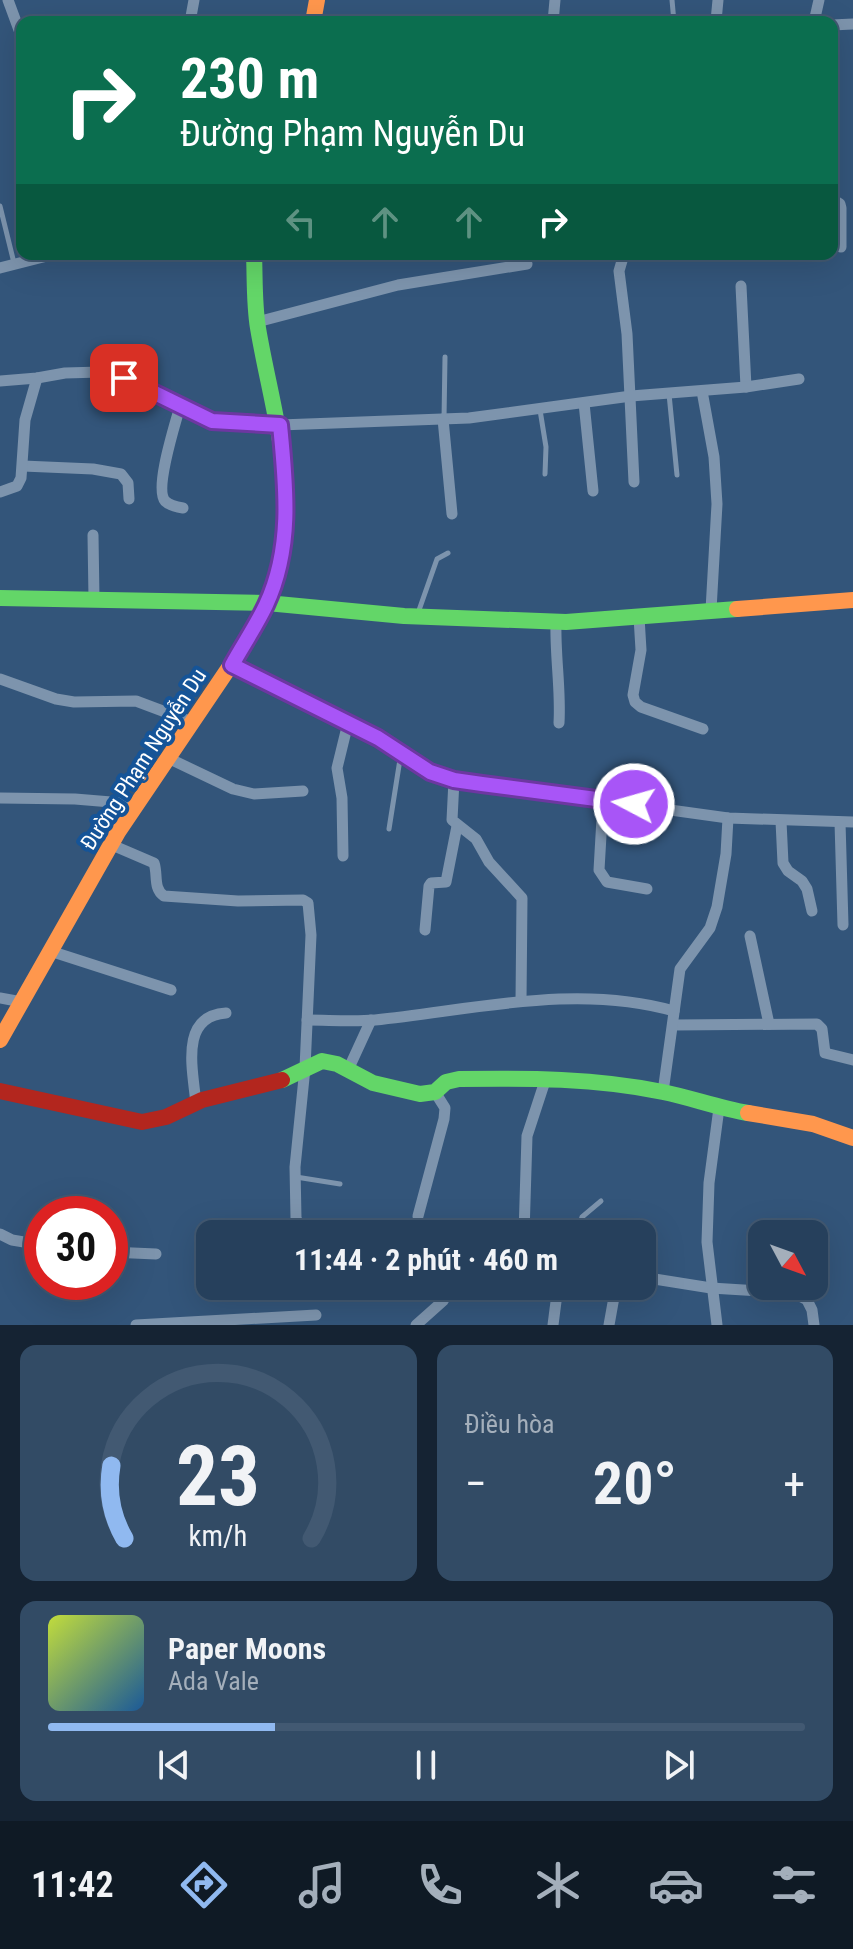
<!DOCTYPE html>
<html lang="vi">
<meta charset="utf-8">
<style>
body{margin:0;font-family:"Roboto Condensed",sans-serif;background:#324b65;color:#f1f3f6;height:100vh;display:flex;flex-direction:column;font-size:30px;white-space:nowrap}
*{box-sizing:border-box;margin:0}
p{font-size:26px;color:#a4afbb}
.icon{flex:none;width:44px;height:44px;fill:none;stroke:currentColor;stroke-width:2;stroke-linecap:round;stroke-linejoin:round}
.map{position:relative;height:1325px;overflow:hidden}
.drawer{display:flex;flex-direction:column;gap:20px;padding:20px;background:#152333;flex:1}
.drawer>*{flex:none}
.banner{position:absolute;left:16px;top:16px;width:822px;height:244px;border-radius:16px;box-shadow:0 8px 32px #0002,0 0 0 2px #425972;background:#0b6e4f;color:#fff;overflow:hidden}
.needle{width:52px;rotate:131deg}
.fabs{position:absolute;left:748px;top:1220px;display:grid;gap:16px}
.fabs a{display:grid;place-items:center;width:80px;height:80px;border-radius:16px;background:#26405c;box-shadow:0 8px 32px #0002,0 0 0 2px #425972;font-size:40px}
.speed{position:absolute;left:24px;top:1196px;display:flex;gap:16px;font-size:40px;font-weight:700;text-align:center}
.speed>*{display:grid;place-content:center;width:104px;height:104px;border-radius:50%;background:#26405c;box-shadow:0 8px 32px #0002,0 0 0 2px #425972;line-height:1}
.speed .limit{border:12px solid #d22;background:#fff;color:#111}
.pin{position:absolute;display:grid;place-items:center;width:68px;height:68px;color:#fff;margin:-34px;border-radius:16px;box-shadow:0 4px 12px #0006}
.me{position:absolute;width:88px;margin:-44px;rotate:276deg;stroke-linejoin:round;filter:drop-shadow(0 0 6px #0008)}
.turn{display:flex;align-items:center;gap:28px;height:168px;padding:0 32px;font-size:36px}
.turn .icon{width:104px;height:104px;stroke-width:2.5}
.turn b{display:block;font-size:56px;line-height:68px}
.lanes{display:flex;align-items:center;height:76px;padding:0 32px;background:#0003;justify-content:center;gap:40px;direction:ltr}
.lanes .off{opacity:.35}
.big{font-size:60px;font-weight:700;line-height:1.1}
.drawer .card{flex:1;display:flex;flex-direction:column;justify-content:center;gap:12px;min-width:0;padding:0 28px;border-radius:16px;background:#324b65}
.drawer .dial{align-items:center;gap:0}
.dial svg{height:208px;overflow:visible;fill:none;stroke:#425972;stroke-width:7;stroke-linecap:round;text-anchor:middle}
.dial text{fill:#f1f3f6;stroke:none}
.song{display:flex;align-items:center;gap:24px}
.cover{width:96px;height:96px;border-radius:12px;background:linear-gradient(135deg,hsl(70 70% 55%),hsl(210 70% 35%))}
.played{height:8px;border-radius:4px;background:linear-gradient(90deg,#90b9f0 30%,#425972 30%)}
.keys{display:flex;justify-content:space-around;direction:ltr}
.heat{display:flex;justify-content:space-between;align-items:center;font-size:44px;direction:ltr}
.drawer .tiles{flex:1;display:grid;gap:20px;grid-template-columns:1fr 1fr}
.card:last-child{grid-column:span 2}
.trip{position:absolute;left:196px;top:1220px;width:460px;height:80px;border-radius:16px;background:#26405c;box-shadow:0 8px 32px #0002,0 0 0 2px #425972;font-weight:700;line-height:80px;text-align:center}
.tab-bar{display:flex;height:128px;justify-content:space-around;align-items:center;background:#0f1a25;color:#a4afbb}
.tab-bar .icon{width:56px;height:56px}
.tab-bar .on{color:#90b9f0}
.tab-bar b{font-size:36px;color:#f1f3f6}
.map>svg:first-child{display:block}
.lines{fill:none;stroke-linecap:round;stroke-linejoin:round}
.lane{stroke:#7d94ad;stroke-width:5}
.street{stroke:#7d94ad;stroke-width:11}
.fast{stroke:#63d668;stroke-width:16}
.slow{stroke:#ff974d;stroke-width:16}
.jam{stroke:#b3261e;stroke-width:16}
.route-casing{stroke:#6d37a1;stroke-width:20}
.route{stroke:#a855f7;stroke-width:14}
.labels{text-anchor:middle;stroke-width:8;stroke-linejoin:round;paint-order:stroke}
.street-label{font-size:22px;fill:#fff;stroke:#155498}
</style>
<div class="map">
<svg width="853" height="1325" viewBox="0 0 853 1325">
<rect width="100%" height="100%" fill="#33557a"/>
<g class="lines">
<!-- lane -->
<g class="lane">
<path d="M 672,0 L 674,22"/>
<path d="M 0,206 L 14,263"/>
<path d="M 669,394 L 677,475"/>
<path d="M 540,410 L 546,447 L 545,474"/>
<path d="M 444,419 L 445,357"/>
<path d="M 418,613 L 437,559 L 448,553"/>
<path d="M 389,829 L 401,753"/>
<path d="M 296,1177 L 340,1184"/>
<path d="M 577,1234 L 582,1217 L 601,1201"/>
</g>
<!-- street -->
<g class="street">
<path d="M 8,0 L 22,38"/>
<path d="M 716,21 L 718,0"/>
<path d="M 190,22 L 194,0"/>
<path d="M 553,22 L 555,0"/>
<path d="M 694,22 L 738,22"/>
<path d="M 814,22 L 819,0"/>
<path d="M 832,25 L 853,24"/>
<path d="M 832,199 L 840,204 L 841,208 L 841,247"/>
<path d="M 624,254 L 619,271 L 627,334 L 634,482"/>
<path d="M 0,268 L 55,254"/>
<path d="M 741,286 L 746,387"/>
<path d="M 257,322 L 398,285 L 527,264"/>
<path d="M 0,381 L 37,378 L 65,373 L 101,372 L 124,378 L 212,421 L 280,425 L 469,418 L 631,396 L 746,387 L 799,379"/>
<path d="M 702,391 L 714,457 L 717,504 L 711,610"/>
<path d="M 584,403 L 593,491"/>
<path d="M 180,406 C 176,422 154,488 165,501 C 169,505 177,507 183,508"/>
<path d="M 443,419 L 452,514"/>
<path d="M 23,466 L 93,469 L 121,474 L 128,483 L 129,499"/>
<path d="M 0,492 L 17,486 L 21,478 L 25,420 L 37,378"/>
<path d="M 93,535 L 94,599"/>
<path d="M 639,617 L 641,650 L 633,695 L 635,702 L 641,707 L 703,729"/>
<path d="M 556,622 C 555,657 561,689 559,723"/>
<path d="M 232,665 L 378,738 L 430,772 L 454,780 L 728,818 L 853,822"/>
<path d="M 0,679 L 56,699 L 74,702 L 136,701 L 192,722"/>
<path d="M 168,758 L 233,789 L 254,794 L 303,791"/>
<path d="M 454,780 L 452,820 L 476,839 L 489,862 L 522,898 L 521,1001"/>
<path d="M 0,798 L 75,799 L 135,804"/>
<path d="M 603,801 L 599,870 L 607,882 L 647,889"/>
<path d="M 781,821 L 783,863 L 788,871 L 802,881 L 807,889 L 812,911"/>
<path d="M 840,822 L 843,925"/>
<path d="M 112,845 L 154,863 C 158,874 153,889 164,896 L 238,901 L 303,900 L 308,903 L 311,935 L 305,1068 L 295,1167 L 296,1218 L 299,1226"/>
<path d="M 343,856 L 342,798 L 337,768 L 348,723"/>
<path d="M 425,930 L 429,886 L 431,883 L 446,882 L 457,826"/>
<path d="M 750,936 L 769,1024"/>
<path d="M 50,951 L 171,990"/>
<path d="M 0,998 L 22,1002"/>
<path d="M 307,1020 C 329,1020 352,1022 375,1020 C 473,1010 576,983 674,1011"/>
<path d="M 674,1025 L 817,1024 L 822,1029 L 825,1053 L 853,1060"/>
<path d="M 348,1070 L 371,1020"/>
<path d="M 663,1092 L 680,969 L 710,928 L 717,907 L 726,854 L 728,818"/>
<path d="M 196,1104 C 193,1070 179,1016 226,1013"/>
<path d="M 418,1216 L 444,1119 L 445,1108 L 435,1092"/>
<path d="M 0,1234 L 12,1240 L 42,1245"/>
<path d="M 524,1234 L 527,1136 L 546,1078"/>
<path d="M 110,1252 L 156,1254"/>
<path d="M 642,1277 L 711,1288 L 794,1293 L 807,1300 L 812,1310 L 814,1325"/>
<path d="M 136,1325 L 316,1315"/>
<path d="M 416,1325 L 443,1301 L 452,1286"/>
<path d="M 553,1325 L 558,1286"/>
<path d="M 609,1325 L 616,1286"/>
<path d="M 717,1325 L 707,1242 L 709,1183 L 719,1108"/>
</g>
<!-- fast -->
<g class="fast">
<path d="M 0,598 L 267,603 L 404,616 L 566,622 L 737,609"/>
<path d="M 241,650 C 260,619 277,584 283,548 C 295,474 270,400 258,328 C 254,304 255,279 254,254"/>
<path d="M 282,1080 L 322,1061 L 337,1064 L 373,1083 L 420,1094 L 435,1092 L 446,1082 L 459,1079 C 527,1078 596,1078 663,1092 C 692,1098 719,1108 748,1113"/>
</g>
<!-- slow -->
<g class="slow">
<path d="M 313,22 L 317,0"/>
<path d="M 737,609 L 853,600"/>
<path d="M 0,1040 L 118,832 L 241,650"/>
<path d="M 748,1113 L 813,1124 L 853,1138"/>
</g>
<!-- jam -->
<path class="jam" d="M 0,1091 L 142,1122 L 166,1117 L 202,1100 L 282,1080"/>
</g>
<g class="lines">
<defs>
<path id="route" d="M 124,378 L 212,421 L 280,425 C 286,486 293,547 266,605 C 256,626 243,645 232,665 L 378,738 L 430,772 L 454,780 L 482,784 L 634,804"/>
</defs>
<!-- route casing -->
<use href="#route" class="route-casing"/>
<!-- route -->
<use href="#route" class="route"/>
</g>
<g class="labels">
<!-- street labels -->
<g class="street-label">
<text transform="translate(143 759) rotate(-57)" y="8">Đường Phạm Nguyễn Du</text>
</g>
</g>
</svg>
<div class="fabs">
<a><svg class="needle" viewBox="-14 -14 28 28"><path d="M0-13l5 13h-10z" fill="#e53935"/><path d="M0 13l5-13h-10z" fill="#a4afbb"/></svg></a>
</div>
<div class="speed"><div class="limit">30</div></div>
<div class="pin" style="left:124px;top:378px;background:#d93025"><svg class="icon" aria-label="arrive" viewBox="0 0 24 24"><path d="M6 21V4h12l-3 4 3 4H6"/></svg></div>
<svg class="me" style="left:634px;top:804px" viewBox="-20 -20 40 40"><circle r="17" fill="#a855f7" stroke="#fff" stroke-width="3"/><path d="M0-11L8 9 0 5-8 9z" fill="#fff"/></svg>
<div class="trip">11:44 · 2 phút · 460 m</div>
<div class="banner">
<div class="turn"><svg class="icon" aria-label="right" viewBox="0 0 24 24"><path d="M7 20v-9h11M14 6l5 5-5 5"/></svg><div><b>230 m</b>Đường Phạm Nguyễn Du</div></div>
<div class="lanes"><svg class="icon off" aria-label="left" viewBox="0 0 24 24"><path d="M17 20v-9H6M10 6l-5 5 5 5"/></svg><svg class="icon off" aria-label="ahead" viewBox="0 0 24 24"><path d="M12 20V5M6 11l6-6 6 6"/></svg><svg class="icon off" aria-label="ahead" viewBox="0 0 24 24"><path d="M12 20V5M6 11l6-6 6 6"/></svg><svg class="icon" aria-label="right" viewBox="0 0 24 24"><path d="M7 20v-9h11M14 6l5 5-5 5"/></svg></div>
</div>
</div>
<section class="drawer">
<div class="tiles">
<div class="card dial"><svg viewBox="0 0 100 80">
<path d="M14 69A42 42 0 1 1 86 69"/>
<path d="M14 69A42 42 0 0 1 9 41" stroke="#90b9f0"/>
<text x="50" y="56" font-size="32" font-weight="700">23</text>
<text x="50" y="72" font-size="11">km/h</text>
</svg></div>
<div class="card"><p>Điều hòa</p>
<div class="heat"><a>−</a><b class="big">20°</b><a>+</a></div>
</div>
<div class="card">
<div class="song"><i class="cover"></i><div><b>Paper Moons</b><p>Ada Vale</p></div></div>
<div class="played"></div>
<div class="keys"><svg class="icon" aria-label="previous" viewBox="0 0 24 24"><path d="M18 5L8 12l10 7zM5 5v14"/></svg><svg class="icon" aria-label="pause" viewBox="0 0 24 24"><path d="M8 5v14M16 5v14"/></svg><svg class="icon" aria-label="next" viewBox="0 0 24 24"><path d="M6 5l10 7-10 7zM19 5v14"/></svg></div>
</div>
</div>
</section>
<nav class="tab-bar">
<b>11:42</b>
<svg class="icon on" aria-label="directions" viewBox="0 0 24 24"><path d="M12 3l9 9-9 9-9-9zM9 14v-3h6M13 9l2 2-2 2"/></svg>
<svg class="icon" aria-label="music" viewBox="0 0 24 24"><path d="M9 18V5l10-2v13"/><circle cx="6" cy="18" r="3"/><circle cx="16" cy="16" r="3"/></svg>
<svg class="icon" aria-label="phone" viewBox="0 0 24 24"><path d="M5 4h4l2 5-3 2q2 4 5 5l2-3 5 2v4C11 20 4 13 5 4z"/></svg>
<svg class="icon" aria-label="climate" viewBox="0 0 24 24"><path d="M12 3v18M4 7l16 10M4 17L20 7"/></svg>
<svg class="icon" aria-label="car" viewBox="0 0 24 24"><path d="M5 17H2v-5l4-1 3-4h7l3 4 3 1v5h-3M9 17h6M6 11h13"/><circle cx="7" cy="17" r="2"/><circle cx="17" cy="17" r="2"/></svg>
<svg class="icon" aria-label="filters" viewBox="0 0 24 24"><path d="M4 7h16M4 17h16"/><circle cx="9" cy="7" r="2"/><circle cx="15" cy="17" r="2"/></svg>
</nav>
